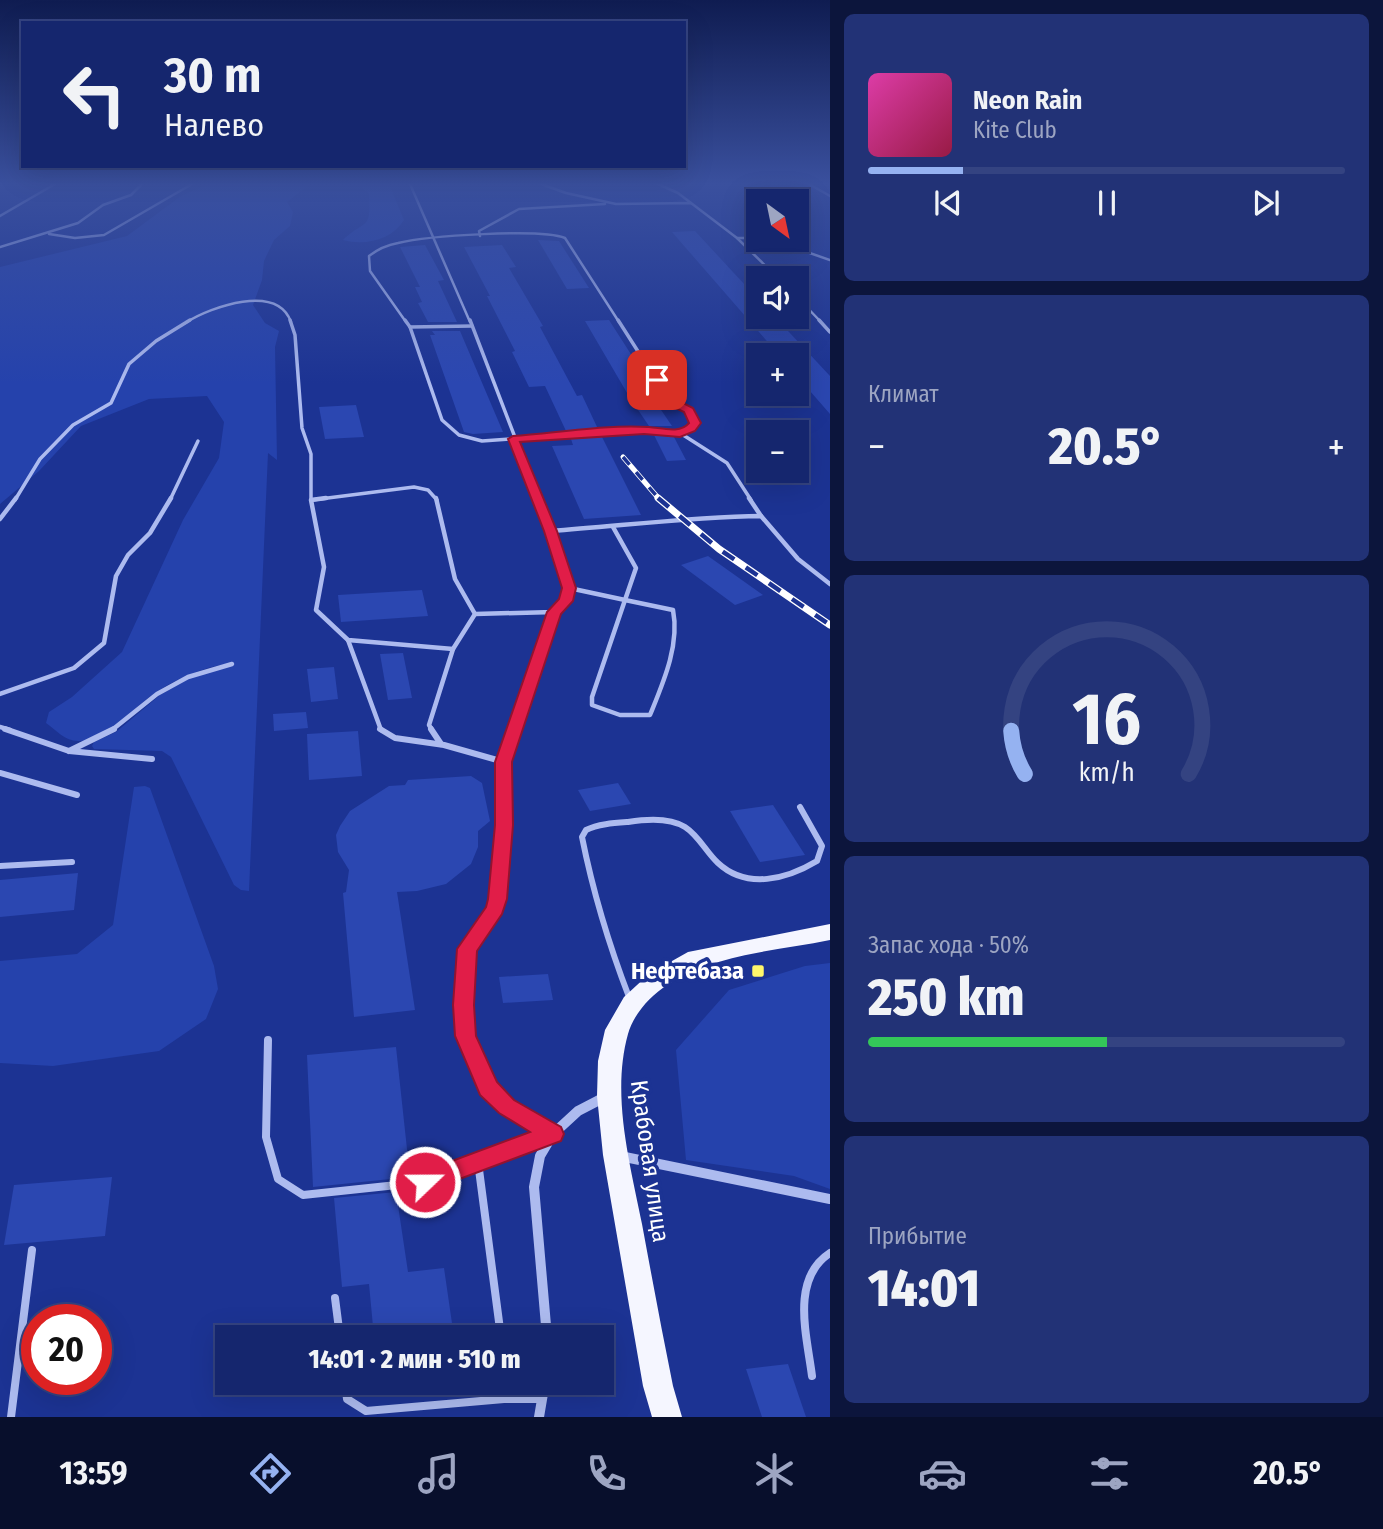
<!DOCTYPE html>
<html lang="ru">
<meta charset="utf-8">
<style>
body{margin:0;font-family:"Fira Sans Condensed",sans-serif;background:#223276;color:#f1f3f6;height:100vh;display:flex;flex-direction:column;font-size:26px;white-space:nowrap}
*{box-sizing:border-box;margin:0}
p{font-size:23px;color:#9da5c2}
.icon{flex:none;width:38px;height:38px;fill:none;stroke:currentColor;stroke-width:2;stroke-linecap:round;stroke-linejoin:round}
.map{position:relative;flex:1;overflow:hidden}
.side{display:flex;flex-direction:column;gap:14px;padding:14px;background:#0c153c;width:553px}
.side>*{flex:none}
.guide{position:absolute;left:21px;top:21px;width:665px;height:147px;border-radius:0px;box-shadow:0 7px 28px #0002,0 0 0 2px #344381;background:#15266e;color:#f1f3f6;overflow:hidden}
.needle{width:46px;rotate:147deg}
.controls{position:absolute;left:746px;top:189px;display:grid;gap:14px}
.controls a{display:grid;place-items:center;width:63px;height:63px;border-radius:0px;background:#15266e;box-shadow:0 7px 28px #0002,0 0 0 2px #344381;font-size:35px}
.speed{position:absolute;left:21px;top:1304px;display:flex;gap:14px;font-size:35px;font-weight:700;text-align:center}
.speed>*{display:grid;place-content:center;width:91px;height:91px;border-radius:50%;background:#15266e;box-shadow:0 7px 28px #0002,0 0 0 2px #344381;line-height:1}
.speed .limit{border:10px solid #d22;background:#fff;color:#111}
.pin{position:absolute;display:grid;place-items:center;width:60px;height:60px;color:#fff;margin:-30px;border-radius:14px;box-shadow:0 4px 10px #0006}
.me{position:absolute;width:77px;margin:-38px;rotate:68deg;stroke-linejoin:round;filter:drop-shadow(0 0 5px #0008)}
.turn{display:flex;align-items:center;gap:24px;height:147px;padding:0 28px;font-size:32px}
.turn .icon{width:91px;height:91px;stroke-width:2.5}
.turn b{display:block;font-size:49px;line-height:60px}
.big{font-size:52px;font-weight:800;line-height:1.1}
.side .card{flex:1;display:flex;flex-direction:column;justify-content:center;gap:10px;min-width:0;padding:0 24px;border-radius:10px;background:#223276}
.side .dial{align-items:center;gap:0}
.dial svg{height:182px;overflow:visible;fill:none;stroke:#344381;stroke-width:7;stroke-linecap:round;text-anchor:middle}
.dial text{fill:#f1f3f6;stroke:none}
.song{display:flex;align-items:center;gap:21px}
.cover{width:84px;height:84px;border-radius:10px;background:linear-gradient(135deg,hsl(320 70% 55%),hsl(340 70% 35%))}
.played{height:7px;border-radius:4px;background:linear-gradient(90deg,#95b2f1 20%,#344381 20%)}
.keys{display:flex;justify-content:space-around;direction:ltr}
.heat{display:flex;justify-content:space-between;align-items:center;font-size:38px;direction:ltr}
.charge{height:10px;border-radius:5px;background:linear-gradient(90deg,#34c759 50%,#344381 0)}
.trip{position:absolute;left:215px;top:1325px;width:399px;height:70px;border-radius:0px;background:#15266e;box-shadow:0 7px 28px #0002,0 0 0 2px #344381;font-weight:800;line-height:70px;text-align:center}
.dock{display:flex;height:112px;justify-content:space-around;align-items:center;background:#080f2c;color:#9da5c2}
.dock .icon{width:49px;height:49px}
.dock .active{color:#95b2f1}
.dock b{font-size:32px;color:#f1f3f6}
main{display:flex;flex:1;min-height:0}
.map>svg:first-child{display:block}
.green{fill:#2542ac}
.building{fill:#2b47b1}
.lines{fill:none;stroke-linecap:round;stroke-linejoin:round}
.lane-far4{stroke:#adbbef;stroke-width:2.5}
.lane-far3{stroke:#adbbef;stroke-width:3.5}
.lane-far2{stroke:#adbbef;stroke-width:4.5}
.lane-far1{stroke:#adbbef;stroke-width:6}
.lane{stroke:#adbbef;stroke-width:8}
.street{stroke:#adbbef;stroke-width:10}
.primary{fill:#f5f6ff;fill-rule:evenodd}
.rail-far1-casing{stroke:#fff;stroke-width:5}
.rail-casing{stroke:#fff;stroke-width:7}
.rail-far1{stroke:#1c3393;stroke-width:3.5;stroke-dasharray:10;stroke-linecap:butt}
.rail{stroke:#1c3393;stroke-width:4.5;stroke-dasharray:14;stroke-linecap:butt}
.route{fill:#e11d48;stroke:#92132f;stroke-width:2}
.poi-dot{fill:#fff76b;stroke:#1c3393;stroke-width:2.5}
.labels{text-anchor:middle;stroke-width:7;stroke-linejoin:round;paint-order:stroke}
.near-poi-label{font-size:24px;font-weight:bold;fill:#fff;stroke:#1c3393;text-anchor:end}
.near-street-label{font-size:24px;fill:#fff;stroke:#1c3393}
</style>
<main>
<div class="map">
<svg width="830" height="1417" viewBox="0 0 830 1417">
<rect width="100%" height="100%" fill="#1c3393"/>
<!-- green -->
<g class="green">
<path d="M 208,184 L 310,184 L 287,202 L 293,212 L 290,226 L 274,240 L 264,261 L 262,280 L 253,305 L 265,323 L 279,331 L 275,347 L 277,460 L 268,453 L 249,891 L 241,890 L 234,885 L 171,757 L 162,751 L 94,749 L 92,746 L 94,742 L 116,732 L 160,695 L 190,678 L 235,663 C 208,665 177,678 155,693 C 132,708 107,742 78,741 C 65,741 56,730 46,723 L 49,712 L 72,697 L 122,652 L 183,520 L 219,458 L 224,422 L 207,396 L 149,399 L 81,426 L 39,471 L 0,504 L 0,267 L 127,236 L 181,196 Z"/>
<path d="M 358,184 L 389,184 L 404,220 C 392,240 365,246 343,240 C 366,218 371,232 369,194 Z"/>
<path d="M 145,786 L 150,788 L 214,966 L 218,989 L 206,1019 L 159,1051 L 53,1066 L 0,1063 L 0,961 L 77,954 L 113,925 L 134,787 Z"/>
<path d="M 830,963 L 830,1189 L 794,1176 L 686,1160 L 676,1050 L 729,990 L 805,966 Z"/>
</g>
<!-- building -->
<g class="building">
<path d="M 695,231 L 758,299 L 758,317 L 775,317 L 830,376 L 830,414 L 796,375 L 796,355 L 779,355 L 672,232 Z"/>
<path d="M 538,240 L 559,241 L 589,288 L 567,289 Z"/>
<path d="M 425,245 L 444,280 L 438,281 L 457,322 L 428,322 L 418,303 L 422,302 L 415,287 L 420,287 L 400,247 Z"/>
<path d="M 502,245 L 516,267 L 509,268 L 543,326 L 540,327 L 577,396 L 582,395 L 598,429 L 566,431 L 545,386 L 529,387 L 512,352 L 515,351 L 487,296 L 490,296 L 464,247 Z"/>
<path d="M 609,320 L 652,387 L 645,387 L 651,395 L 630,398 L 585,321 Z"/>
<path d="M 432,331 L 460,331 L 503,432 L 473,434 L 464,432 L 430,335 L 435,335 Z"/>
<path d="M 634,404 L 657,404 L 672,426 L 649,426 Z"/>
<path d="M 356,405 L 364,437 L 325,439 L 319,407 Z"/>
<path d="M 654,435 L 674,437 L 686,460 L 667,461 Z"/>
<path d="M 602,437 L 641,515 L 584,519 L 552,446 L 573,445 L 571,439 Z"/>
<path d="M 708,556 L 763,595 L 735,605 L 681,565 Z"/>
<path d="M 422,590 L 428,616 L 341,622 L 338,595 Z"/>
<path d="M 403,653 L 412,698 L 388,700 L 380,654 Z"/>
<path d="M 334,667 L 338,699 L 311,702 L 307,669 Z"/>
<path d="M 306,712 L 308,728 L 274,731 L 273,714 Z"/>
<path d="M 358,731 L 362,776 L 309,780 L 307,734 Z"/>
<path d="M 471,776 L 482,783 L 490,821 L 478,831 L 478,847 L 471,864 L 446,884 L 417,891 L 397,892 L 415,1010 L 354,1017 L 343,893 L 346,892 L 349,870 L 338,852 L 336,835 L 340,826 L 350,811 L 389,786 L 405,785 L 408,780 Z"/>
<path d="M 618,783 L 631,804 L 590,811 L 578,790 Z"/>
<path d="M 773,805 L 805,855 L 760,862 L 730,811 Z"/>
<path d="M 78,873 L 74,910 L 0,917 L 0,880 Z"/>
<path d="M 548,974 L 553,1000 L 503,1003 L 499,977 Z"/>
<path d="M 396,1047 L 410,1177 L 313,1187 L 307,1055 Z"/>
<path d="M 112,1177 L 105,1236 L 4,1245 L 14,1185 Z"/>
<path d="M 396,1192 L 408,1272 L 444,1268 L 454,1337 L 374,1337 L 369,1284 L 342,1287 L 334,1198 Z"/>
<path d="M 788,1364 L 806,1417 L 762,1417 L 746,1369 Z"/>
</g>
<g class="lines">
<!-- lane-far4 -->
<g class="lane-far4">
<path d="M 410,184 L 470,322"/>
<path d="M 541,184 L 566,193 L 616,204 L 691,203 L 737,238 L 778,278"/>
<path d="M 658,184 L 678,193 L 691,203"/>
<path d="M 809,184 L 830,196"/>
<path d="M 0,216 L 55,184"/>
<path d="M 49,234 L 75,238 L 104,235 L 192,184"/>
<path d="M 480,236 L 479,231 L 519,209 L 605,204"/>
<path d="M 737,238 L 758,238"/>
<path d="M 772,240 L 830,260"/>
<path d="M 0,247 L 78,223 L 103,205 L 131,195 L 142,184"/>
<path d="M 796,296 L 821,322"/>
<path d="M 187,322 C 211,307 277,283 291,322"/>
<path d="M 406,322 L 370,271 L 369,256 C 378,249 387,245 398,243 C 426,236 542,228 565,238 L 619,322"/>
</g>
<!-- lane-far3 -->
<g class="lane-far3">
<path d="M 290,320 L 295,335 L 302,428 L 311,454 L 311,500"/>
<path d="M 405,320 L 410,327"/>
<path d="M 470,320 L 539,500"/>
<path d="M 618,320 L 669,400"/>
<path d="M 819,320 L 830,332"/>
<path d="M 472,326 L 410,327 L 442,420 L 459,435 L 482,441 L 644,430 L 680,433 L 727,463 L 751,500"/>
<path d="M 634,400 C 660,398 681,399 695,423 L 691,429 L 680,433"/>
<path d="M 15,500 L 40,459 L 73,425 L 111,403 L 129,364 L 156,341 L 190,320"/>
<path d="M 170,500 L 198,441"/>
<path d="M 312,500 L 414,487 L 428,490 L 437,500"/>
</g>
<!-- lane-far2 -->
<g class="lane-far2">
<path d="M 326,498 L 311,500 L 324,567 L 316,610 L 348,640 L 453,649 L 475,614 L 455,579 L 436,498"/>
<path d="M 749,498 L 761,516"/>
<path d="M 0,519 L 16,498"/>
<path d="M 613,527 L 636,568 L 625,600"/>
<path d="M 551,531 C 621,526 691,517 761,516 L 798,559 L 830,584"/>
<path d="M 569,588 L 625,600"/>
<path d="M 625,600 L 673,610 C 680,645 663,683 650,715 L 620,715 L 592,705 L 592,697 Z"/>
<path d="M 475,614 L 554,612 L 566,601 L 569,588 L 538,498"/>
<path d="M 348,640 L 381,730"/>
<path d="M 0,694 L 74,668 L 104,643 L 116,576 L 128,555 L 150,533 L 171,498"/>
<path d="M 0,727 L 10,730"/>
<path d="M 112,730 L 157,694 L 188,677 L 232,664"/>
<path d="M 432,730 L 429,725 L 453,649"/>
<path d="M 515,730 L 554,612"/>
</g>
<!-- lane-far1 -->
<g class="lane-far1">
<path d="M 5,729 L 69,751 L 152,759"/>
<path d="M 380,729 L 395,738 L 444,745 L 504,762 L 504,825 L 498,899 L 495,909 L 467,949 L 465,1030"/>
<path d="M 431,729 L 441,744"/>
<path d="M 69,751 L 114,729"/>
<path d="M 504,762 L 515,729"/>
<path d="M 0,773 L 77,795"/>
<path d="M 0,866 L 72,862"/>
<path d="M 629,997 C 609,945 593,892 582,837 L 586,830 C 598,824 614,823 628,822 C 646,819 669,817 685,827 C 699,836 706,852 718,863 C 747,890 787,879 817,861 L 822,846 L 800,807"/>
</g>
<!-- lane -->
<g class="lane">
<path d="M 465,1028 L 465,1036 L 488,1089 L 506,1106 L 553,1134"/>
<path d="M 268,1040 L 266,1137 L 278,1179 L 303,1195 L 425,1182 L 550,1135"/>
<path d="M 478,1162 L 501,1337"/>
<path d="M 335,1298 L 340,1337"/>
<path d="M 812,1376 C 807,1336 790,1279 830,1253"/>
<path d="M 345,1382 L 347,1399 L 366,1411 L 504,1399 L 541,1399"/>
<path d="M 504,1382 L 504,1399"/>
<path d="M 11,1417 L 32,1250"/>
</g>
<!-- street -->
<g class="street">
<path d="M 620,1156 L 830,1199"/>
<path d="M 547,1337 L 534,1187 L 540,1156 L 553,1134 L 578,1111 L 605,1097"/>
<path d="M 539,1417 L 545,1382"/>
</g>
<!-- primary -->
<path class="primary" d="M 830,924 L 830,940 C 776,951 714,954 667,985 C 650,996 633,1015 628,1034 C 611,1095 630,1163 642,1224 C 652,1278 662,1332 673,1386 L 682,1417 L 652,1417 L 643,1386 L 603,1155 L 597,1096 L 598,1061 L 605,1030 L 624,997 L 649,974 L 688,952 Z"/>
<defs>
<path id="rail-far1" d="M 623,457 L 660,500"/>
<path id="rail" d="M 658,498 L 719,549 L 830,625"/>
</defs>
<!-- rail-far1 casing -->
<use href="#rail-far1" class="rail-far1-casing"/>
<!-- rail casing -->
<use href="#rail" class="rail-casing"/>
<!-- rail-far1 -->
<use href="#rail-far1" class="rail-far1"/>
<!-- rail -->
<use href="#rail" class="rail"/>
</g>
<!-- sky -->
<linearGradient id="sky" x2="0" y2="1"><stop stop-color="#0f1c51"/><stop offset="0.48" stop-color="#3a509e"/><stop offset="1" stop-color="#3a509e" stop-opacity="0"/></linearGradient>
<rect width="830" height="383" fill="url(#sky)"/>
<!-- route -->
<path class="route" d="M 653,378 L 660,378 L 673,398 L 693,408 L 701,423 L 695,431 L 680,437 L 644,434 L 520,442 L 557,531 L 576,588 L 573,601 L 561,614 L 512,762 L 513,825 L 507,899 L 502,914 L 477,951 L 474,1005 L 476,1036 L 497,1082 L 514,1100 L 561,1127 L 564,1134 L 561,1141 L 425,1192 L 417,1189 L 413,1182 L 417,1174 L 530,1132 L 499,1113 L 480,1095 L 455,1036 L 453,1005 L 457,949 L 486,907 L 488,899 L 495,825 L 495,762 L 547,612 L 559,599 L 562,588 L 544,531 L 508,439 L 513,436 C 556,433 607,424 649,427 C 662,428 680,434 689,423 L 684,412 L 665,403 L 651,380 Z"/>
<!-- markers -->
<rect class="poi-dot" x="751" y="964" width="14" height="14" rx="3.5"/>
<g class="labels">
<!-- near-poi labels -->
<g class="near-poi-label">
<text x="744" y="979">Нефтебаза</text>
</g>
<!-- near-street labels -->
<g class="near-street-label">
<text transform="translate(650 1161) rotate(82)" y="8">Крабовая улица</text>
</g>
</g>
</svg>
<div class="controls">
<a><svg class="needle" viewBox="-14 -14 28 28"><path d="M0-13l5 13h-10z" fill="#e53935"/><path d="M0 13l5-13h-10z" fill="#9da5c2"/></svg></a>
<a><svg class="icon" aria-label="sound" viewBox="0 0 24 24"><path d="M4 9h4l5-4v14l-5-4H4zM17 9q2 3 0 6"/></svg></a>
<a>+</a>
<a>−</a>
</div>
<div class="speed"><div class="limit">20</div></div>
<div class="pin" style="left:657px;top:380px;background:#d93025"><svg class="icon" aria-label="arrive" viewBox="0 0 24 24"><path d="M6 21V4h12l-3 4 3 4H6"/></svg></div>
<svg class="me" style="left:425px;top:1182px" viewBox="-20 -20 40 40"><circle r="17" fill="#e11d48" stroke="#fff" stroke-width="3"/><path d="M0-11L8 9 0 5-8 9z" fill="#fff"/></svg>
<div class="trip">14:01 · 2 мин · 510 m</div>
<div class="guide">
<div class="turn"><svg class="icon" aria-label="left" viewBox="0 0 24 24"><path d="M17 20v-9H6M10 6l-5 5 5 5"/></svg><div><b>30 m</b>Налево</div></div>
</div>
</div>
<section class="side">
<div class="card">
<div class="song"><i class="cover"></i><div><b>Neon Rain</b><p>Kite Club</p></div></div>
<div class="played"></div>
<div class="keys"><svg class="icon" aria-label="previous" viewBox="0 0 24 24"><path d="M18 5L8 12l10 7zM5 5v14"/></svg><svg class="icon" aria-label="pause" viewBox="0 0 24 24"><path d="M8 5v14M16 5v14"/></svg><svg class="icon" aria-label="next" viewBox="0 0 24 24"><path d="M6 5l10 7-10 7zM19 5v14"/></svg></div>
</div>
<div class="card"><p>Климат</p>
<div class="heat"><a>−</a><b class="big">20.5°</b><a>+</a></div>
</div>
<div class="card dial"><svg viewBox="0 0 100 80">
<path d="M14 69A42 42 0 1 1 86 69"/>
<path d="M14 69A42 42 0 0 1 8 50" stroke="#95b2f1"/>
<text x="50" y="56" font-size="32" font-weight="700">16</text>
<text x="50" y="72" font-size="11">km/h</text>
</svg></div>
<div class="card"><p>Запас хода · 50%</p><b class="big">250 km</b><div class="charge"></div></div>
<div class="card"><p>Прибытие</p><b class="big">14:01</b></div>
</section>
</main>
<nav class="dock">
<b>13:59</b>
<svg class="icon active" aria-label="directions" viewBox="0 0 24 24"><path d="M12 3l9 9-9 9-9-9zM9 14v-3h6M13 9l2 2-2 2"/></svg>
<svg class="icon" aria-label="music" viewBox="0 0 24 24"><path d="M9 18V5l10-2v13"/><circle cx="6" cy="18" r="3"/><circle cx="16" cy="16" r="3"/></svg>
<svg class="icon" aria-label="phone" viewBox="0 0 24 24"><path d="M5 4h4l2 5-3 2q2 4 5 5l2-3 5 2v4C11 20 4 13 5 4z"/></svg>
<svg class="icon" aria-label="climate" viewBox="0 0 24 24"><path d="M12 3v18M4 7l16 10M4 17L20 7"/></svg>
<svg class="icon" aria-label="car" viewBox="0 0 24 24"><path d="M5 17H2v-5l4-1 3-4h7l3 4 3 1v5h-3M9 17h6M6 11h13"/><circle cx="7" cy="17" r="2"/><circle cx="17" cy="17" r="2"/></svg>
<svg class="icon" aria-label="filters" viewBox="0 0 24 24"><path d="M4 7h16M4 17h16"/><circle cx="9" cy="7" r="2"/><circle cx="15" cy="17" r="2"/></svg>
<b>20.5°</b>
</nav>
